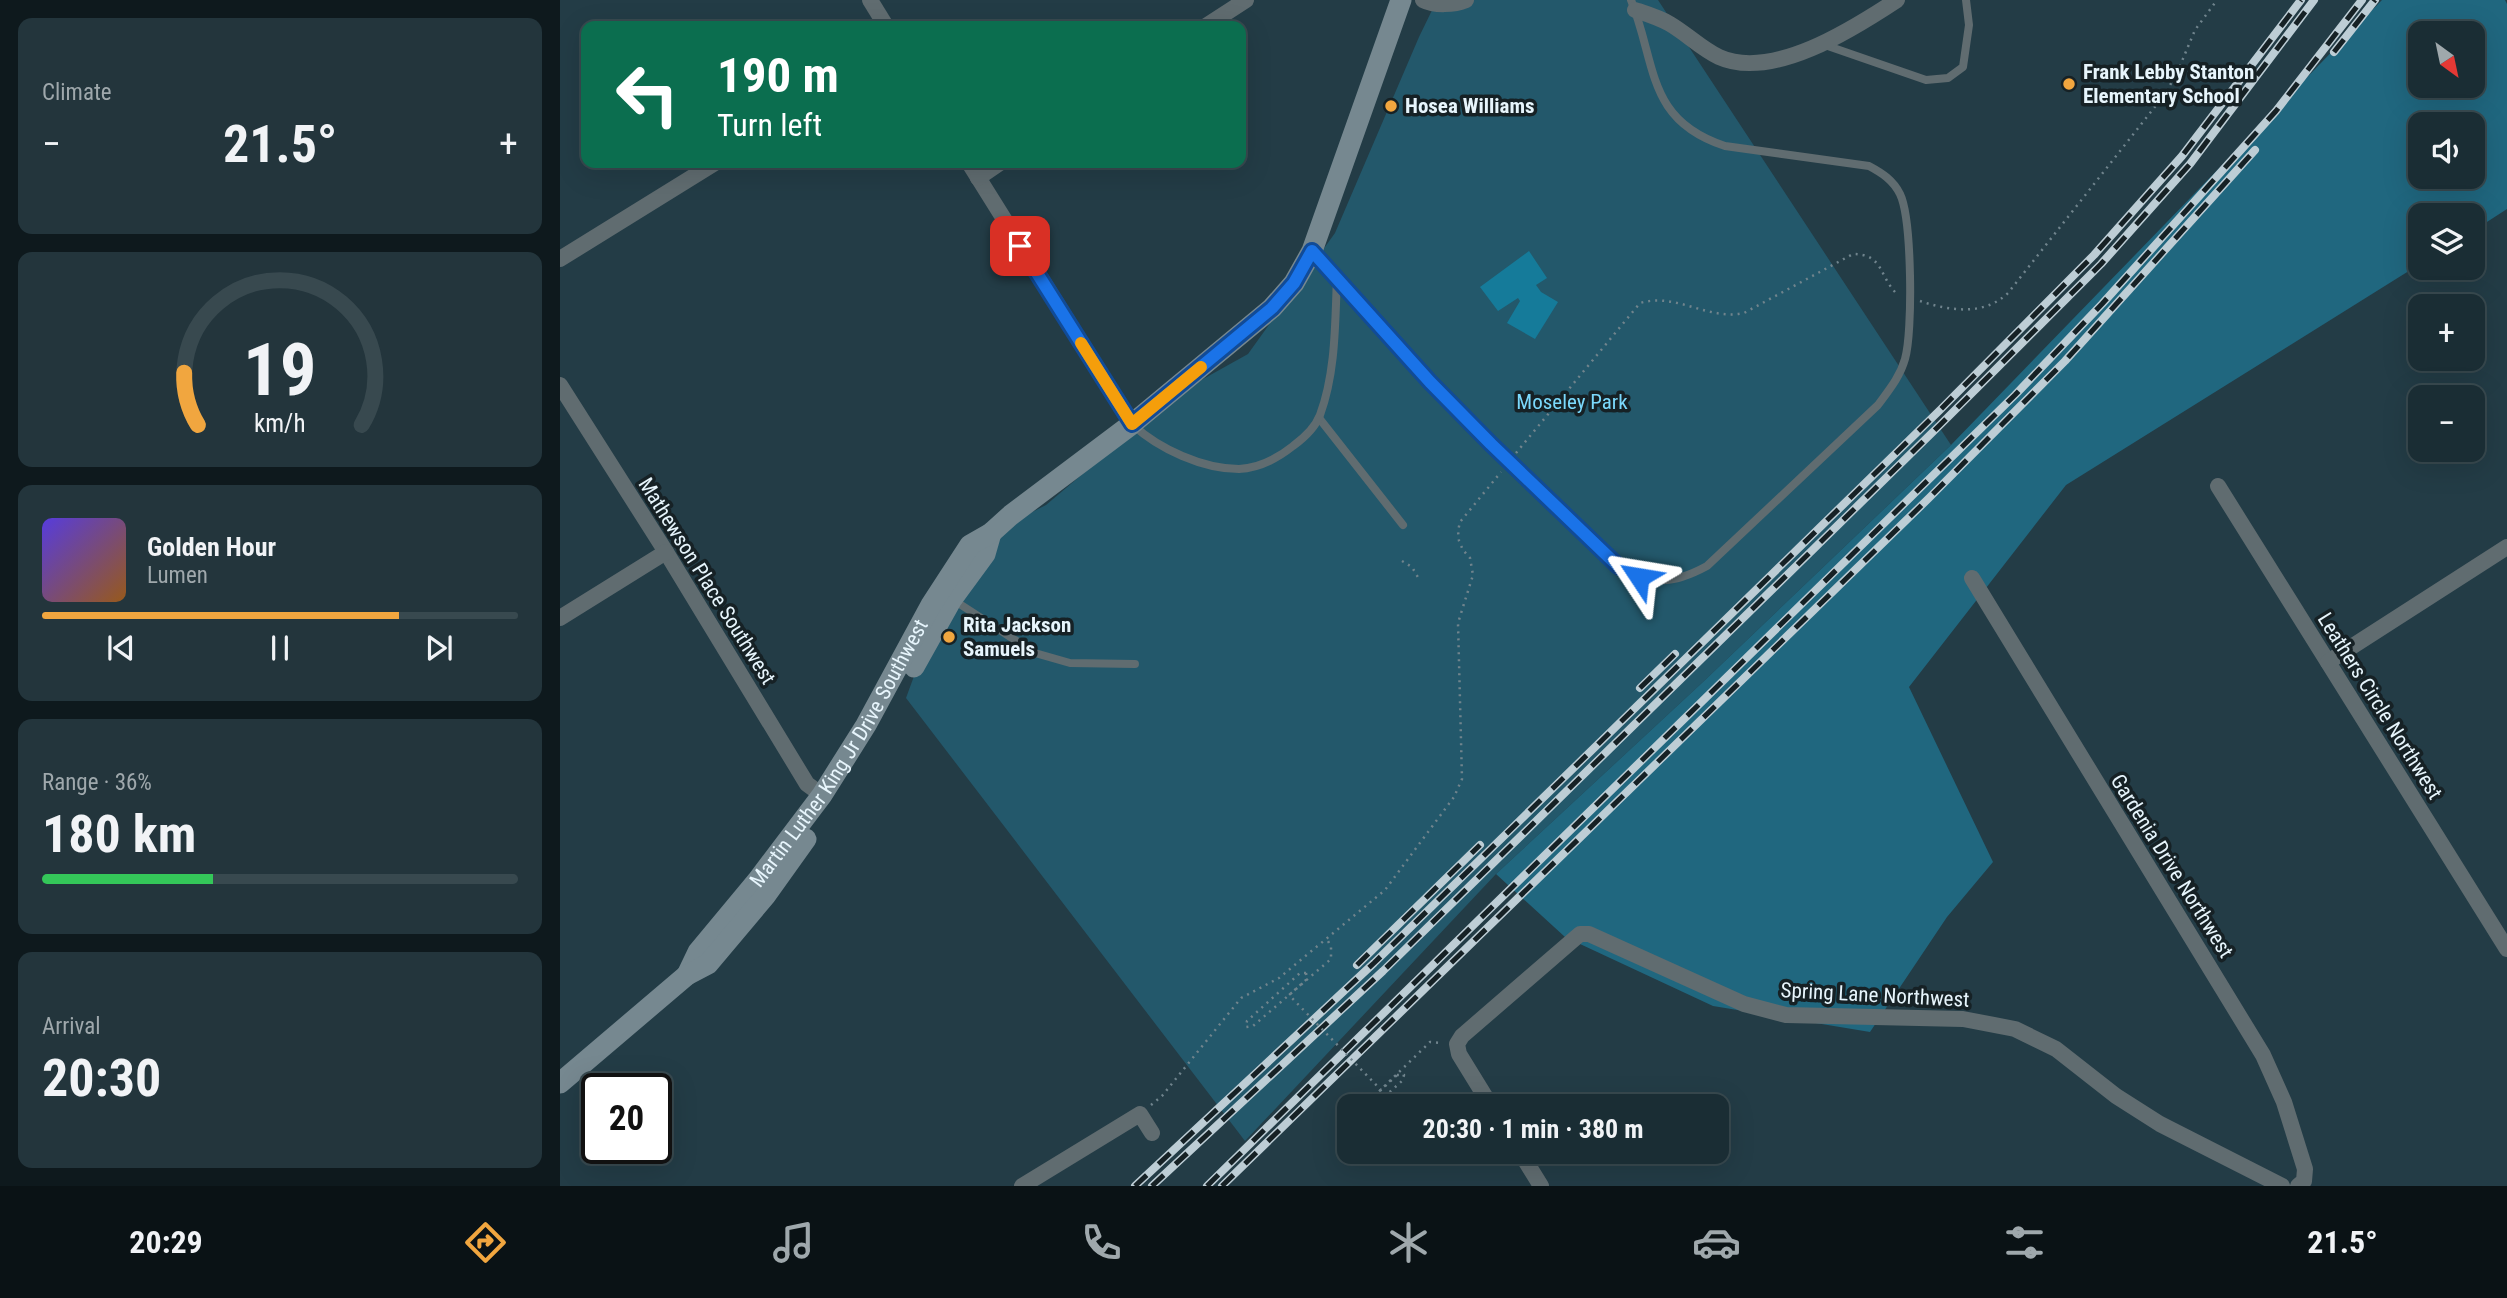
<!DOCTYPE html>
<meta charset="utf-8">
<style>
body{margin:0;font-family:"Roboto Condensed",sans-serif;background:#23353c;color:#f1f3f6;height:100vh;display:flex;flex-direction:column;font-size:26px;white-space:nowrap}
*{box-sizing:border-box;margin:0}
p{font-size:23px;color:#9fa8ac}
.icon{flex:none;width:38px;height:38px;fill:none;stroke:currentColor;stroke-width:2;stroke-linecap:round;stroke-linejoin:round}
.map{position:relative;flex:1;overflow:hidden}
.details{display:flex;flex-direction:column;gap:18px;padding:18px;background:#0e191d;width:560px}
.details>*{flex:none}
.banner{position:absolute;left:21px;top:21px;width:665px;height:147px;border-radius:14px;box-shadow:0 7px 28px #0002,0 0 0 2px #38494f;background:#0b6e4f;color:#fff;overflow:hidden}
.needle{width:46px;rotate:147deg}
.fabs{position:absolute;left:1848px;top:21px;display:grid;gap:14px}
.fabs a{display:grid;place-items:center;width:77px;height:77px;border-radius:14px;background:#1a2d34;box-shadow:0 7px 28px #0002,0 0 0 2px #38494f;font-size:35px}
.speed{position:absolute;left:21px;top:1073px;display:flex;gap:14px;font-size:35px;font-weight:700;text-align:center}
.speed>*{display:grid;place-content:center;width:91px;height:91px;border-radius:50%;background:#1a2d34;box-shadow:0 7px 28px #0002,0 0 0 2px #38494f;line-height:1}
.speed .limit{border:4px solid #111;border-radius:10px;background:#fff;color:#111}
.pin{position:absolute;display:grid;place-items:center;width:60px;height:60px;color:#fff;margin:-30px;border-radius:14px;box-shadow:0 4px 10px #0006}
.me{position:absolute;width:77px;margin:-38px;rotate:303deg;stroke-linejoin:round;filter:drop-shadow(0 0 5px #0008)}
.turn{display:flex;align-items:center;gap:24px;height:147px;padding:0 21px;font-size:32px}
.turn .icon{width:91px;height:91px;stroke-width:2.5}
.turn b{display:block;font-size:49px;line-height:60px}
.big{font-size:52px;font-weight:700;line-height:1.1}
.details .widget{flex:1;display:flex;flex-direction:column;justify-content:center;gap:10px;min-width:0;padding:0 24px;border-radius:14px;background:#23353c}
.details .dial{align-items:center;gap:0}
.dial svg{height:182px;overflow:visible;fill:none;stroke:#38494f;stroke-width:7;stroke-linecap:round;text-anchor:middle}
.dial text{fill:#f1f3f6;stroke:none}
.song{display:flex;align-items:center;gap:21px}
.cover{width:84px;height:84px;border-radius:10px;background:linear-gradient(135deg,hsl(250 70% 55%),hsl(30 70% 35%))}
.played{height:7px;border-radius:4px;background:linear-gradient(90deg,#f1a63f 75%,#38494f 75%)}
.keys{display:flex;justify-content:space-around;direction:ltr}
.heat{display:flex;justify-content:space-between;align-items:center;font-size:38px;direction:ltr}
.charge{height:10px;border-radius:5px;background:linear-gradient(90deg,#34c759 36%,#38494f 0)}
.trip{position:absolute;left:777px;top:1094px;width:392px;height:70px;border-radius:14px;background:#1a2d34;box-shadow:0 7px 28px #0002,0 0 0 2px #38494f;font-weight:700;line-height:70px;text-align:center}
.tab-bar{display:flex;height:112px;justify-content:space-around;align-items:center;background:#0a1215;color:#9fa8ac}
.tab-bar .icon{width:49px;height:49px}
.tab-bar .on{color:#f1a63f}
.tab-bar b{font-size:32px;color:#f1f3f6}
main{display:flex;flex:1;min-height:0}
.map>svg:first-child{display:block}
.green{fill:#23586b}
.forest{fill:#20677f;fill-rule:evenodd}
.water{fill:#157b9a}
.lines{fill:none;stroke-linecap:round;stroke-linejoin:round}
.path{stroke:#70848d;stroke-width:2.5;stroke-dasharray:2 5;stroke-linecap:butt}
.lane{stroke:#606c70;stroke-width:8}
.street{stroke:#606c70;stroke-width:16}
.secondary{stroke:#768890;stroke-width:21}
.rail-casing{stroke:#bdcdd5;stroke-width:8}
.rail{stroke:#162125;stroke-width:5;stroke-dasharray:16;stroke-linecap:butt}
.path-bridge{stroke:#70848d;stroke-width:2.5;stroke-dasharray:2 5;stroke-linecap:butt}
.route-casing{stroke:#114b97;stroke-width:18}
.route{stroke:#1a73e8;stroke-width:12}
.slow{stroke:#f59e0b;stroke-width:12}
.poi-dot{fill:#f1a63f;stroke:#162125;stroke-width:2.5}
.labels{text-anchor:middle;stroke-width:7;stroke-linejoin:round;paint-order:stroke}
.poi-label{font-size:21px;font-weight:bold;fill:#e7f5fc;stroke:#162125;text-anchor:start}
.park-label{font-size:21px;fill:#7bd9fc;stroke:#162125}
.street-label{font-size:21px;fill:#e7f5fc;stroke:#162125}
</style>
<main>
<section class="details">
<div class="widget"><p>Climate</p>
<div class="heat"><a>−</a><b class="big">21.5°</b><a>+</a></div>
</div>
<div class="widget dial"><svg viewBox="0 0 100 80">
<path d="M14 69A42 42 0 1 1 86 69"/>
<path d="M14 69A42 42 0 0 1 8 46" stroke="#f1a63f"/>
<text x="50" y="56" font-size="32" font-weight="700">19</text>
<text x="50" y="72" font-size="11">km/h</text>
</svg></div>
<div class="widget">
<div class="song"><i class="cover"></i><div><b>Golden Hour</b><p>Lumen</p></div></div>
<div class="played"></div>
<div class="keys"><svg class="icon" aria-label="previous" viewBox="0 0 24 24"><path d="M18 5L8 12l10 7zM5 5v14"/></svg><svg class="icon" aria-label="pause" viewBox="0 0 24 24"><path d="M8 5v14M16 5v14"/></svg><svg class="icon" aria-label="next" viewBox="0 0 24 24"><path d="M6 5l10 7-10 7zM19 5v14"/></svg></div>
</div>
<div class="widget"><p>Range · 36%</p><b class="big">180 km</b><div class="charge"></div></div>
<div class="widget"><p>Arrival</p><b class="big">20:30</b></div>
</section>
<div class="map">
<svg width="1947" height="1186" viewBox="0 0 1947 1186">
<rect width="100%" height="100%" fill="#233c46"/>
<!-- green -->
<path class="green" d="M 877,0 L 1098,0 L 1391,445 L 1144,681 L 936,874 L 685,1141 L 346,698 L 401,548 L 486,505 L 618,393 L 688,354 L 775,233 L 859,37 Z"/>
<!-- forest -->
<path class="forest" d="M 1822,0 L 1945,0 L 1947,4 L 1947,209 L 1913,231 L 1913,215 L 1860,215 L 1860,264 L 1506,485 L 1349,687 L 1433,862 L 1387,917 L 1310,1032 L 1153,1006 L 1005,937 L 936,874 L 1144,681 L 1391,445 ZM 1860,33 L 1913,33 L 1913,86 L 1860,86 ZM 1860,124 L 1913,124 L 1913,177 L 1860,177 Z"/>
<!-- water -->
<path class="water" d="M 969,251 L 987,278 L 976,285 L 981,292 L 998,302 L 975,339 L 947,323 L 960,301 L 958,298 L 938,311 L 920,287 Z"/>
<g class="lines">
<!-- path -->
<g class="path">
<path d="M 1360,301 C 1390,311 1424,316 1448,293 L 1605,94 L 1617,73 L 1635,30 L 1657,0"/>
<path d="M 956,453 L 1080,303 C 1116,292 1148,321 1184,313 L 1293,254 C 1324,254 1319,277 1337,294"/>
<path d="M 842,561 L 852,567 L 859,579"/>
<path d="M 746,973 L 740,973 L 687,1021 L 686,1027 L 693,1026 L 771,959 L 771,947 L 767,939"/>
<path d="M 591,1105 L 602,1096 L 681,998 L 719,978 L 825,890 L 894,797 L 902,779 L 898,623 L 913,575 L 910,558 L 903,550 L 899,541 L 898,531 L 900,522 L 941,472"/>
<path d="M 804,1106 L 870,1042 L 880,1043"/>
<path d="M 814,1106 L 842,1081 L 844,1075 L 837,1075"/>
<path d="M 789,1120 L 784,1125 L 784,1129 L 789,1129"/>
</g>
<!-- lane -->
<g class="lane">
<path d="M 1262,44 L 1366,80 L 1388,78 L 1403,67 L 1409,25 L 1406,0"/>
<path d="M 753,251 L 870,381 L 931,444 L 1058,566 C 1093,585 1112,585 1147,566 L 1318,405 C 1329,390 1340,377 1345,359 C 1353,332 1352,219 1340,194 C 1333,180 1322,173 1309,166 L 1165,146 C 1086,120 1097,65 1071,0"/>
<path d="M 759,418 L 843,525"/>
<path d="M 573,425 C 599,449 643,469 679,469 C 699,468 718,458 733,446 C 744,438 755,428 760,415 C 776,372 775,322 777,277"/>
<path d="M 392,599 L 475,653 L 510,663 L 575,664"/>
</g>
<!-- street -->
<g class="street">
<path d="M 310,0 L 326,26"/>
<path d="M 863,0 C 875,6 894,5 906,0"/>
<path d="M 1075,10 C 1087,14 1100,18 1110,24 C 1127,34 1142,49 1159,57 C 1212,81 1293,29 1337,0"/>
<path d="M 646,26 L 686,0"/>
<path d="M 409,163 L 572,424"/>
<path d="M 418,178 L 440,163"/>
<path d="M 0,259 L 155,163"/>
<path d="M 0,385 L 106,552 L 247,784 L 262,795"/>
<path d="M 1658,486 L 1947,949"/>
<path d="M 1412,578 L 1703,1055 L 1724,1102 L 1745,1169 L 1744,1181 L 1738,1186"/>
<path d="M 0,618 L 106,552"/>
<path d="M 1768,662 L 1947,547"/>
<path d="M 931,1106 L 899,1054 L 897,1044 L 902,1036 L 1020,934 L 1029,934 L 1184,1004 L 1226,1015 L 1403,1019 L 1455,1029 L 1496,1049 L 1556,1096 L 1600,1124 L 1722,1186"/>
<path d="M 960,1152 L 981,1186"/>
<path d="M 462,1186 L 580,1114 L 592,1133"/>
</g>
<!-- secondary -->
<g class="secondary">
<path d="M 354,667 L 392,599 L 425,554 L 431,533"/>
<path id="s1" d="M 127,975 L 138,952 L 197,881 L 262,795 L 306,725 L 371,605 L 410,545 L 431,533 L 451,515 L 572,424 L 712,308 L 734,283 L 752,251 L 841,0"/>
<path d="M 0,1083 L 127,975 L 148,964 L 206,895 L 246,839"/>
</g>
<defs>
<g id="rail">
<path d="M 1774,52 L 1815,0"/>
<path d="M 1080,688 L 1115,654"/>
<path d="M 797,965 L 920,845"/>
<path d="M 575,1186 L 814,963 L 1380,410 L 1534,255 L 1622,156 L 1741,0"/>
<path d="M 592,1186 L 823,971 L 1381,424 L 1541,264 L 1630,164 L 1754,0"/>
<path d="M 647,1186 L 1455,395 L 1542,304 L 1716,111 L 1802,0"/>
<path d="M 662,1186 L 1369,498 L 1505,361 L 1695,150"/>
</g>
</defs>
<!-- rail casing -->
<use href="#rail" class="rail-casing"/>
<!-- rail -->
<use href="#rail" class="rail"/>
<!-- path-bridge -->
<path class="path-bridge" d="M 746,973 L 747,979 L 729,995 L 821,1090 L 837,1075"/>
</g>
<g class="lines">
<defs>
<path id="route" d="M 460,246 L 572,424 L 712,308 L 734,283 L 752,251 L 870,382 L 931,444 L 1058,566 L 1079,577"/>
</defs>
<!-- route casing -->
<use href="#route" class="route-casing"/>
<!-- route -->
<use href="#route" class="route"/>
<!-- slow -->
<path class="slow" d="M 521,343 L 572,424 L 641,367"/>
</g>
<!-- markers -->
<g class="poi-dot">
<circle cx="1509" cy="84" r="7"/>
<circle cx="831" cy="106" r="7"/>
<circle cx="389" cy="637" r="7"/>
</g>
<g class="labels">
<!-- poi labels -->
<g class="poi-label">
<text x="1523" y="79">Frank Lebby Stanton<tspan x="1523" dy="24">Elementary School</tspan></text>
<text x="845" y="113">Hosea Williams</text>
<text x="403" y="632">Rita Jackson<tspan x="403" dy="24">Samuels</tspan></text>
</g>
<!-- park labels -->
<g class="park-label">
<text x="1012" y="409">Moseley Park</text>
</g>
<!-- street labels -->
<g class="street-label">
<text transform="translate(147 581) rotate(58)" y="7">Mathewson Place Southwest</text>
<text transform="translate(1820 706) rotate(58)" y="7">Leathers Circle Northwest</text>
<text dy="7" stroke="none"><textPath href="#s1" startOffset="270">Martin Luther King Jr Drive Southwest</textPath></text>
<text transform="translate(1612 866) rotate(58)" y="7">Gardenia Drive Northwest</text>
<text transform="translate(1315 995) rotate(3)" y="7">Spring Lane Northwest</text>
</g>
</g>
</svg>
<div class="fabs">
<a><svg class="needle" viewBox="-14 -14 28 28"><path d="M0-13l5 13h-10z" fill="#e53935"/><path d="M0 13l5-13h-10z" fill="#9fa8ac"/></svg></a>
<a><svg class="icon" aria-label="sound" viewBox="0 0 24 24"><path d="M4 9h4l5-4v14l-5-4H4zM17 9q2 3 0 6"/></svg></a>
<a><svg class="icon" aria-label="layers" viewBox="0 0 24 24"><path d="M12 4l9 5-9 5-9-5zM3 14l9 5 9-5"/></svg></a>
<a>+</a>
<a>−</a>
</div>
<div class="speed"><div class="limit">20</div></div>
<div class="pin" style="left:460px;top:246px;background:#d93025"><svg class="icon" aria-label="arrive" viewBox="0 0 24 24"><path d="M6 21V4h12l-3 4 3 4H6"/></svg></div>
<svg class="me" style="left:1079px;top:577px" viewBox="-20 -20 40 40"><path d="M0-17L14 15 0 8-14 15z" fill="#1a73e8" stroke="#fff" stroke-width="4"/></svg>
<div class="trip">20:30 · 1 min · 380 m</div>
<div class="banner">
<div class="turn"><svg class="icon" aria-label="left" viewBox="0 0 24 24"><path d="M17 20v-9H6M10 6l-5 5 5 5"/></svg><div><b>190 m</b>Turn left</div></div>
</div>
</div>
</main>
<nav class="tab-bar">
<b>20:29</b>
<svg class="icon on" aria-label="directions" viewBox="0 0 24 24"><path d="M12 3l9 9-9 9-9-9zM9 14v-3h6M13 9l2 2-2 2"/></svg>
<svg class="icon" aria-label="music" viewBox="0 0 24 24"><path d="M9 18V5l10-2v13"/><circle cx="6" cy="18" r="3"/><circle cx="16" cy="16" r="3"/></svg>
<svg class="icon" aria-label="phone" viewBox="0 0 24 24"><path d="M5 4h4l2 5-3 2q2 4 5 5l2-3 5 2v4C11 20 4 13 5 4z"/></svg>
<svg class="icon" aria-label="climate" viewBox="0 0 24 24"><path d="M12 3v18M4 7l16 10M4 17L20 7"/></svg>
<svg class="icon" aria-label="car" viewBox="0 0 24 24"><path d="M5 17H2v-5l4-1 3-4h7l3 4 3 1v5h-3M9 17h6M6 11h13"/><circle cx="7" cy="17" r="2"/><circle cx="17" cy="17" r="2"/></svg>
<svg class="icon" aria-label="filters" viewBox="0 0 24 24"><path d="M4 7h16M4 17h16"/><circle cx="9" cy="7" r="2"/><circle cx="15" cy="17" r="2"/></svg>
<b>21.5°</b>
</nav>
